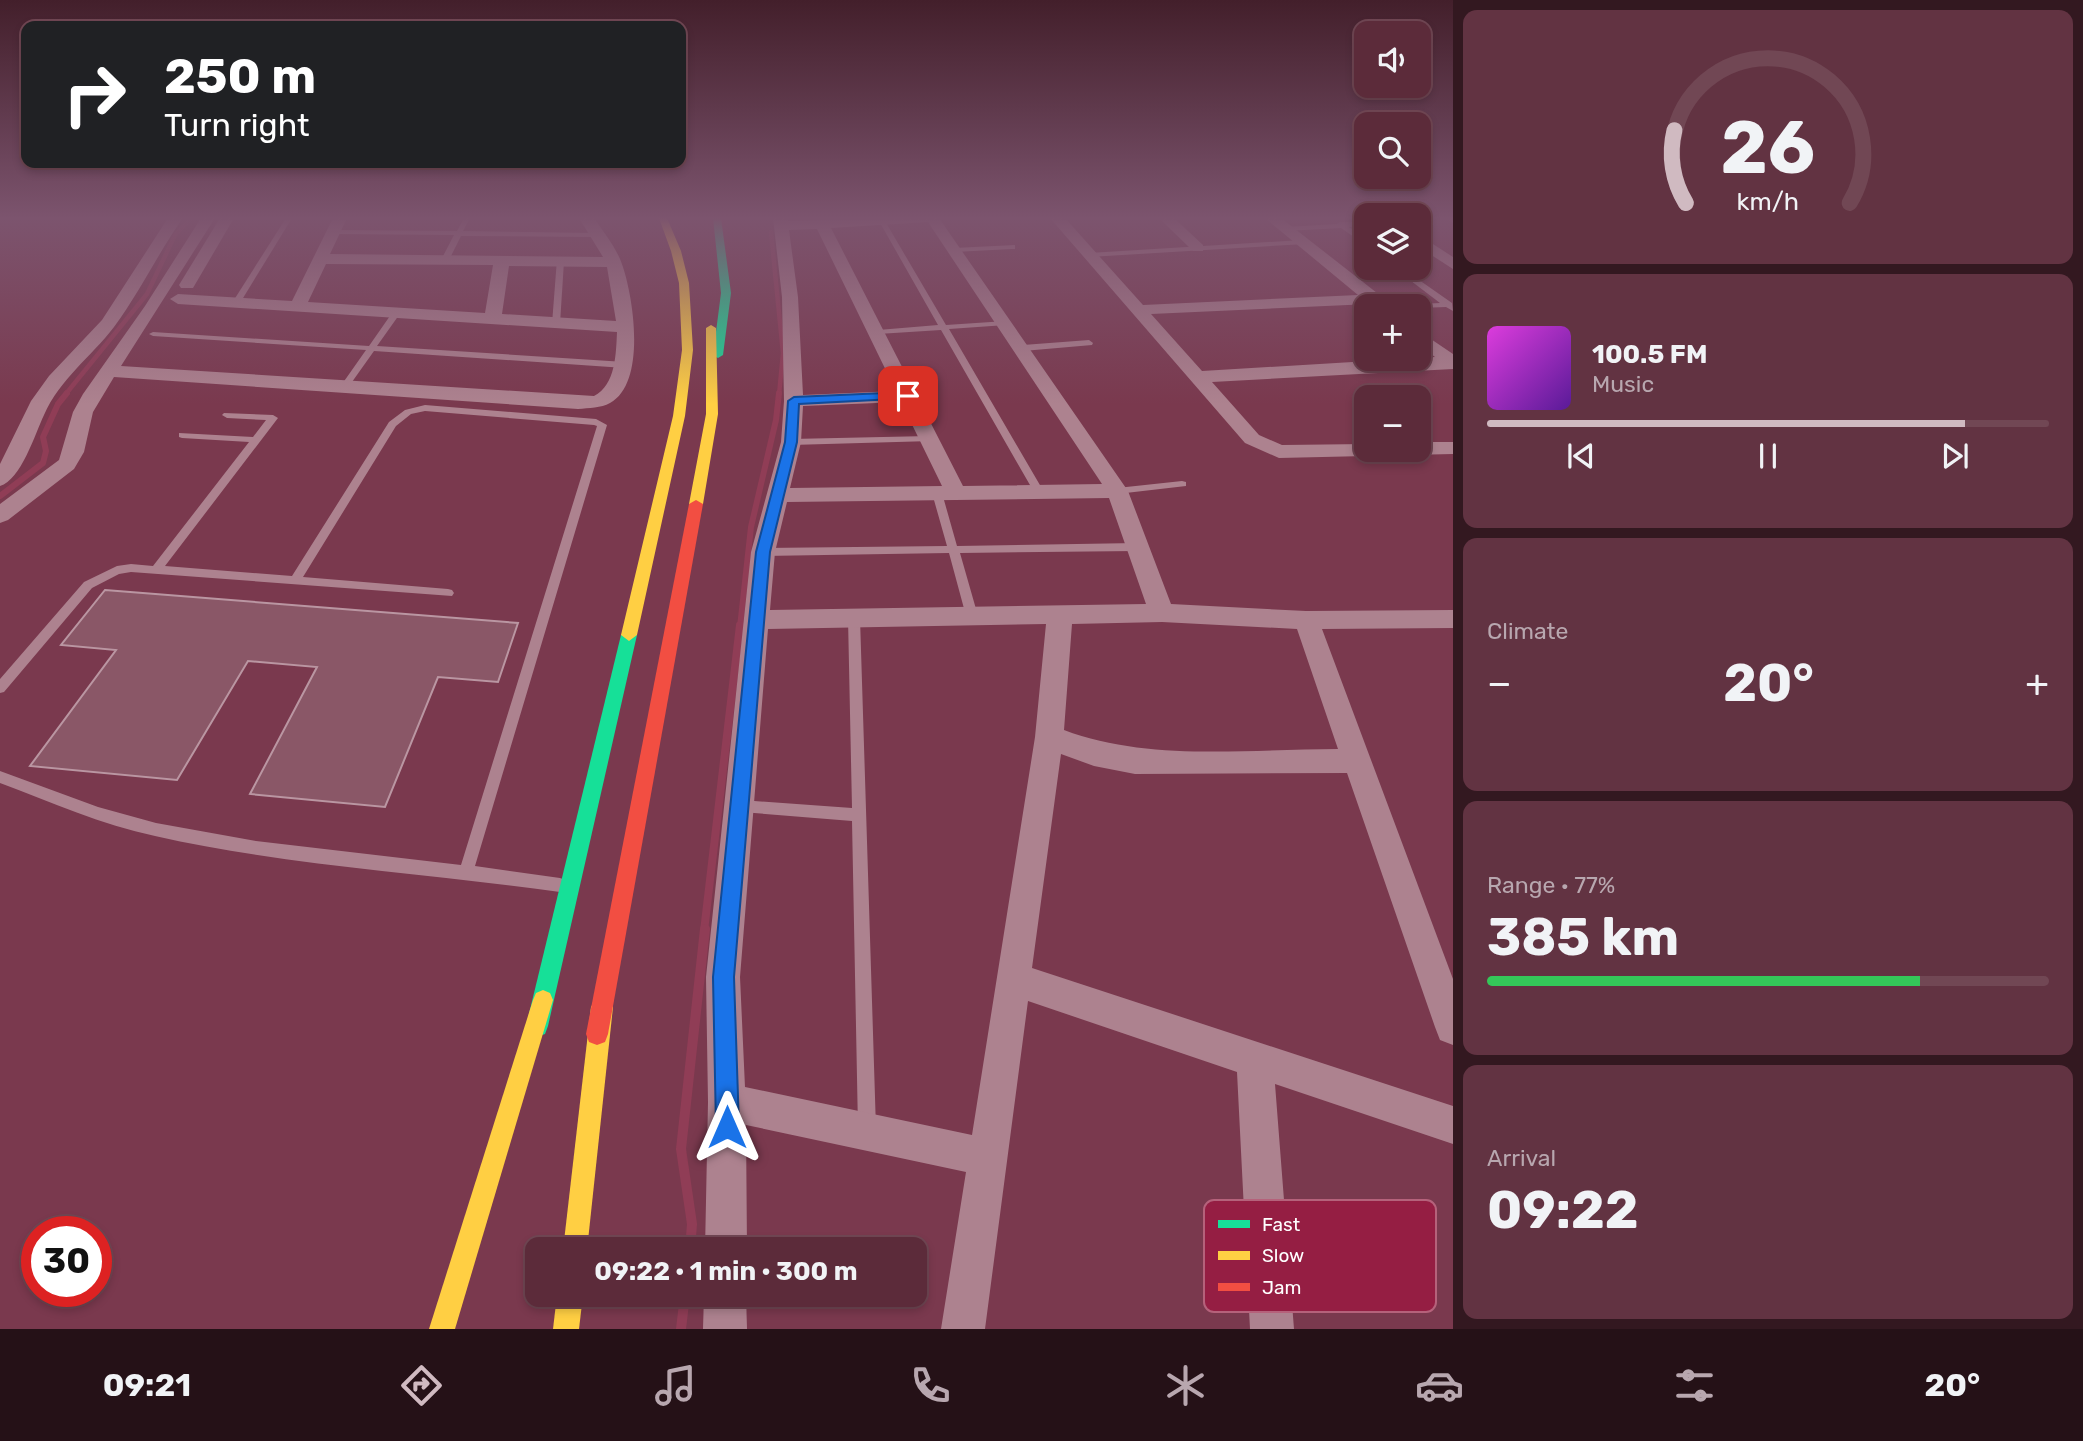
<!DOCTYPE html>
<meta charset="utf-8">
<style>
body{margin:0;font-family:Rubik,sans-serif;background:#623342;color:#f1f3f6;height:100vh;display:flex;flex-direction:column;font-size:26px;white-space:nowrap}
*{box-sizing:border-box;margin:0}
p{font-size:23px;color:#b8a7af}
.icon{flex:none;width:38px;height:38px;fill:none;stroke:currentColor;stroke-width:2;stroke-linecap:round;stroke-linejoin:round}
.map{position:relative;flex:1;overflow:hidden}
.side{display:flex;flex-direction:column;gap:10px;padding:10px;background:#331820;width:630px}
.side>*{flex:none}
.banner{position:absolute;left:21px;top:21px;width:665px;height:147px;border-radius:14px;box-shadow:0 4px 10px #0003,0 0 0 2px #714754;background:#202124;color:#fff;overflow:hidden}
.controls{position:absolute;left:1354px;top:21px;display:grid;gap:14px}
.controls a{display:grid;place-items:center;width:77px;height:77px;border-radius:14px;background:#5c2b3a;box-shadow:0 4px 10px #0003,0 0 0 2px #714754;font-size:35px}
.speed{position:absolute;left:21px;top:1216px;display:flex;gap:14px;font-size:35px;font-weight:700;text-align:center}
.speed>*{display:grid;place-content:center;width:91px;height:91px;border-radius:50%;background:#5c2b3a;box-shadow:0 4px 10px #0003,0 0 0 2px #714754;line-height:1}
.speed .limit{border:10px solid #d22;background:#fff;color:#111}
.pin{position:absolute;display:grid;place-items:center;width:60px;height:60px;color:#fff;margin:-30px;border-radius:14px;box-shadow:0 4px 10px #0006}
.me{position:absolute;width:77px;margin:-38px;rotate:0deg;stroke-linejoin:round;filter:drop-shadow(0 0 5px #0008)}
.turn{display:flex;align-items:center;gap:24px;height:147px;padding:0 28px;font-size:32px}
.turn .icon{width:91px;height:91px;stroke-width:2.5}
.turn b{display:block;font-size:49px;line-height:60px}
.big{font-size:52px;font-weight:700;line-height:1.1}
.side .tile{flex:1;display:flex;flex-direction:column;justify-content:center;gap:10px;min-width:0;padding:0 24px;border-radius:14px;background:#623342}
.side .dial{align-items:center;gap:0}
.dial svg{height:182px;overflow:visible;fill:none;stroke:#714754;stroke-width:7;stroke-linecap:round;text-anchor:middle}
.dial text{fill:#f1f3f6;stroke:none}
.song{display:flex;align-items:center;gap:21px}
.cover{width:84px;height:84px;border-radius:10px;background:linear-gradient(135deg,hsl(300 70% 55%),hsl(270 70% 35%))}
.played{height:7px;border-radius:4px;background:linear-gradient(90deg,#d0bac1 85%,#714754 85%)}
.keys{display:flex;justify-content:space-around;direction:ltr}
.heat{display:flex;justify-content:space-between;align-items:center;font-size:38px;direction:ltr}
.charge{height:10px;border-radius:5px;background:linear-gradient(90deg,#34c759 77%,#714754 0)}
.trip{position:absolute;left:525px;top:1237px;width:402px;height:70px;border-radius:14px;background:#5c2b3a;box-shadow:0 4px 10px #0003,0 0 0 2px #714754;font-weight:700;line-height:70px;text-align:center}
.tabs{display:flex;height:112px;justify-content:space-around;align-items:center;background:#251117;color:#b8a7af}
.tabs .icon{width:49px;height:49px}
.tabs .active{color:#d0bac1}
.tabs b{font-size:32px;color:#f1f3f6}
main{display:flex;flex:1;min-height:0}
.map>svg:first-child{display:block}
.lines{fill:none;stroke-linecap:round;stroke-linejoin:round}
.stream-far3{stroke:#903d56;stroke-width:4.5}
.stream-far2{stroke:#903d56;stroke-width:6}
.stream-far1{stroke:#903d56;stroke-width:8}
.stream{stroke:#903d56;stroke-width:10}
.building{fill:#8a5767;stroke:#ba96a2;stroke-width:2}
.lane{fill:#ad828f;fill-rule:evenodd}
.street{fill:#ad828f;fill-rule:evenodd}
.fast{fill:#16e098;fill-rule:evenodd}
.slow{fill:#ffcf43;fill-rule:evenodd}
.jam{fill:#f24e42;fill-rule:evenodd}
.route{fill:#1a73e8;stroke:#114b97;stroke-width:2}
.key{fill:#951e43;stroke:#b5627b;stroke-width:2}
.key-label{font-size:19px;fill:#fff}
</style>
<main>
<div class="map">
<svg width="1453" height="1329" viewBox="0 0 1453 1329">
<rect width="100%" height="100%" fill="#7a394e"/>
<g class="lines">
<!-- stream-far3 -->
<g class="stream-far3">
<path d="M 771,232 L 783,353 L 779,395"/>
<path d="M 65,395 L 147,294 L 175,235 L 191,218"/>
</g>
<!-- stream-far2 -->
<g class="stream-far2">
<path d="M 0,496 L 43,463 L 46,451 L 43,437 L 58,404 L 67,393"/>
<path d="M 740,627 L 751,527 L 776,420 L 779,393"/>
</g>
<!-- stream-far1 -->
<path class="stream-far1" d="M 704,931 L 740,625"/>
<!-- stream -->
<g class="stream">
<path d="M 690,1250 L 692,1224 L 681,1149 L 705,929"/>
<path d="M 681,1329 L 685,1295"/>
</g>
</g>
<!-- building -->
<path class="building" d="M 105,590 L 518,623 L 498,682 L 438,677 L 385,807 L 250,794 L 317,667 L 248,661 L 177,780 L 30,766 L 116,650 L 61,645 Z"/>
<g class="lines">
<!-- lane -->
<g class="lane">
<path d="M 286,218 L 292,218 L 240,303 L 233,305 L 232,303 Z"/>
<path d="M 464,218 L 470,218 L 463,231 L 599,233 L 603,235 L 599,237 L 461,236 L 449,260 L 445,262 L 441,260 L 454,235 L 333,234 L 329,232 L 333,230 L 457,231 Z"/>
<path d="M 1446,218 L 1453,218 L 1453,223 Z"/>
<path d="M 882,219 L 885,221 L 946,325 L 1006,321 L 1010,323 L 1006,325 L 949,329 L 1044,492 L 1043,494 L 1035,494 L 1034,492 L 941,330 L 878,334 L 874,332 L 878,330 L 938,325 L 879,221 Z"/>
<path d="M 1340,222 L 1367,222 L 1367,226 L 1349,227 L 1367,240 L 1367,246 L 1341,228 L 1285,231 L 1282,229 L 1285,227 L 1337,224 Z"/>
<path d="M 1302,240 L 1305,240 L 1305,244 L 1089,257 L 1085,255 L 1089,253 Z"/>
<path d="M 1015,245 L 1015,249 L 1012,249 L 954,252 L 950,250 L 954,248 Z"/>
<path d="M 557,259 L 564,261 L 560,324 L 556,326 L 552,324 Z"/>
<path d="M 1394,268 L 1402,268 L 1452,303 L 1453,311 L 1446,307 L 1419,308 L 1419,306 L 1415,306 L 1419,304 L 1440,303 Z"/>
<path d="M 392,313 L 399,315 L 377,346 L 625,362 L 629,365 L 625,368 L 374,351 L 347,389 L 344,390 L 340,387 L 366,350 L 153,336 L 149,334 L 153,332 L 369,346 Z"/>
<path d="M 1089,340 L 1093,343 L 1092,345 L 1023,351 L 1019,348 L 1023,345 Z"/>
<path d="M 425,405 L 596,419 L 607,425 L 475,866 L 560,878 L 565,880 L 567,885 L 565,890 L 560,892 C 426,873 288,866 155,836 C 102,825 51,802 0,783 L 0,771 L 98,807 L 156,823 L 256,841 L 461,865 L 597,426 L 594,425 L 425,411 L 411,414 L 396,426 L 303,577 L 448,589 L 452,590 L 454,593 L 452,596 L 131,572 L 119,574 L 92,588 L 4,692 L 0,693 L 0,679 L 84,582 L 117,566 L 131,564 L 153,566 L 249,442 L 182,438 L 179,437 L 179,433 L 253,437 L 266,420 L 227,418 L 222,415 L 224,413 L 273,415 L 278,418 L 165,566 L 292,576 L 389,422 L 405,410 Z"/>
<path d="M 929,436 L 932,437 L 932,441 L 791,445 L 786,442 L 791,439 Z"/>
<path d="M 1182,481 L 1186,482 L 1186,486 L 1117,494 L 1112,491 L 1117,488 Z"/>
<path d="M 937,490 L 942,493 L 957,546 L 1137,543 L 1142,547 L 1137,551 L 960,553 L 978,616 L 972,620 L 966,616 L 949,553 L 763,556 L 758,552 L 763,548 L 947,546 L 932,493 Z"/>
<path d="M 854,614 L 860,618 L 876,1129 L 873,1135 L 867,1138 L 861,1135 L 858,1129 L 852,821 L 741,812 L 736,810 L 734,806 L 736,802 L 741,800 L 852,808 L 848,618 Z"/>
</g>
<!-- street -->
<g class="street">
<path d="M 168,218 L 183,218 C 158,253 140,292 114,327 C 91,357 60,379 44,415 C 35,434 21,480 0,486 L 0,464 L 31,401 L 49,376 L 102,320 Z"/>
<path d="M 201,218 L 215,218 L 121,366 L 594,396 C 616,385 616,353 617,332 L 178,304 L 170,299 L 178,294 L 292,301 L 333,218 L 347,218 L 330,254 L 603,257 L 579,218 L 594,218 C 603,231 614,245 620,259 C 633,290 648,383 610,403 C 601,408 589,408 578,409 L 114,377 L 93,412 L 84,452 L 74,469 L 8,520 L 0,523 L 0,504 L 59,460 L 73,412 L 83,394 L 145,306 ZM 326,264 L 493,265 L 485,313 L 308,302 ZM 509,266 L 607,267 L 616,321 L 502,314 Z"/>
<path d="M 220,218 L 234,218 L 193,288 L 181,288 L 179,285 Z"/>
<path d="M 773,218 L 787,218 L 788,221 L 939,218 L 1128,491 L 1171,604 L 1306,611 L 1453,610 L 1453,628 L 1322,629 L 1453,979 L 1453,1045 L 1440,1040 L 1435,1027 L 1347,773 L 1135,774 L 1094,766 L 1061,754 L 1032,968 L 1453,1106 L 1453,1144 L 1275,1084 L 1294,1329 L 1250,1329 L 1237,1072 L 1028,1001 L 985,1329 L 941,1329 L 966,1172 L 746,1125 L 747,1250 L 705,1250 L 708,1102 L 706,977 L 751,552 L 781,442 L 784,401 L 782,297 ZM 928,222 L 1102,484 L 963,486 L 831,228 ZM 817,229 L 896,391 L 803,395 L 798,297 L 789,230 ZM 901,402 L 942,486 L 790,488 L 801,442 L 803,406 ZM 1109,498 L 1146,604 L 770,610 L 775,552 L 787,502 ZM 1162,622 L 1297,629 L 1338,749 C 1249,749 1148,762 1064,730 L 1072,624 ZM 1046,624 L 1035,737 L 972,1135 L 745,1087 L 740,977 L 768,629 Z"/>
<path d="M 1050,218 L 1065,218 L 1143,305 L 1358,295 L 1265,218 L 1281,218 L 1386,300 L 1387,306 L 1370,304 L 1151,314 L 1202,371 L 1435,357 L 1419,345 L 1419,331 L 1453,354 L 1453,369 L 1212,382 L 1259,435 L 1282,445 L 1367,444 L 1367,450 L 1419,450 L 1419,442 L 1453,442 L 1453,454 L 1279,458 L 1245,443 Z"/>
<path d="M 1159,218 L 1174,218 L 1203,245 L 1203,251 L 1193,251 Z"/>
<path d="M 1419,235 L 1453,257 L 1453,269 L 1419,247 Z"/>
<path d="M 704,1295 L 746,1295 L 747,1329 L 703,1329 Z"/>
</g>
<!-- fast -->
<g class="fast">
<path d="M 713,218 L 721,218 L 731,293 L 723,355 L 718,358 L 713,355 L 721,293 Z"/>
<path d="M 629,629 L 637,635 L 548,1026 L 545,1034 L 537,1037 L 529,1034 L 526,1026 L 621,635 Z"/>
</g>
<!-- slow -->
<g class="slow">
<path d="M 659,218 L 667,218 L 681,251 L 689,283 L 693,350 L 685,416 L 637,635 L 629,641 L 621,635 L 673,416 L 682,350 L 679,283 L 671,251 Z"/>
<path d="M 711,325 L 716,328 L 718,414 L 703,504 L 696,508 L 689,504 L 706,414 L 706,328 Z"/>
<path d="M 543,990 L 550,993 L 553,1000 L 455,1329 L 429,1329 L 533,1000 L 536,993 Z"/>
<path d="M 602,996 L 609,1000 L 613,1007 L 587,1250 L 563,1250 L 591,1007 L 595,1000 Z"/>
<path d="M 557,1295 L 583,1295 L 579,1329 L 553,1329 Z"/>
</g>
<!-- jam -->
<path class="jam" d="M 696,500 L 703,504 L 608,1034 L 605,1042 L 597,1045 L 589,1042 L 586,1034 L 689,504 Z"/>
</g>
<!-- sky -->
<linearGradient id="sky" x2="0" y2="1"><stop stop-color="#431f2b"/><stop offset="0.54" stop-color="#7c546e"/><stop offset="1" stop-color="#7c546e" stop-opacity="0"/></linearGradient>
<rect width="1453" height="404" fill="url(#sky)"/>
<!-- route -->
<path class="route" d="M 908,392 L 914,396 L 913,398 L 799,404 L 797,442 L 770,552 L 734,977 L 739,1127 L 735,1135 L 727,1138 L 719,1135 L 716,1127 L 713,977 L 756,552 L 785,442 L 788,401 L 794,397 Z"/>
<!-- legend -->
<rect x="1204" y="1200" width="232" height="112" rx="10" class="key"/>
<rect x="1218" y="1220" width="32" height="8" fill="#16e098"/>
<rect x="1218" y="1251" width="32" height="9" fill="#ffcf43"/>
<rect x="1218" y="1283" width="32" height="8" fill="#f24e42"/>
<g class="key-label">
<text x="1262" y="1231">Fast</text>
<text x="1262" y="1262">Slow</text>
<text x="1262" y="1294">Jam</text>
</g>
</svg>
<div class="controls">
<a><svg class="icon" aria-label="sound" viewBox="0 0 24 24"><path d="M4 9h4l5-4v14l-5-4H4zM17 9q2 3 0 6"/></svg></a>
<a><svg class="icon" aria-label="search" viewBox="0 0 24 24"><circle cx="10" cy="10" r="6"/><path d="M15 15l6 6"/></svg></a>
<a><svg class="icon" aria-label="layers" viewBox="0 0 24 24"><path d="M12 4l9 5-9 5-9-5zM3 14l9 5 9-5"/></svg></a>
<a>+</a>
<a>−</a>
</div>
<div class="speed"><div class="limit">30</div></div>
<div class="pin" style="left:908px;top:396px;background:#d93025"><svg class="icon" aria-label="arrive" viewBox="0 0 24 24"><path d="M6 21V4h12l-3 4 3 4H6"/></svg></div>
<svg class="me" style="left:727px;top:1127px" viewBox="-20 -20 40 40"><path d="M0-17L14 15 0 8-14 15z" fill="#1a73e8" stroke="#fff" stroke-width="4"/></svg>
<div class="trip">09:22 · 1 min · 300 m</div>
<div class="banner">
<div class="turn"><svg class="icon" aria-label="right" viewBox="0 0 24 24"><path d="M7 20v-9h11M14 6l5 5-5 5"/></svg><div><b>250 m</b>Turn right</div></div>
</div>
</div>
<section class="side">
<div class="tile dial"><svg viewBox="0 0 100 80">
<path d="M14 69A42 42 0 1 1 86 69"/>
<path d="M14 69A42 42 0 0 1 9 37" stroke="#d0bac1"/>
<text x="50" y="56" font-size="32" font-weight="700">26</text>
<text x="50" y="72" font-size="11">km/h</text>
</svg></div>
<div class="tile">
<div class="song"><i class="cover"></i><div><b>100.5 FM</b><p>Music</p></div></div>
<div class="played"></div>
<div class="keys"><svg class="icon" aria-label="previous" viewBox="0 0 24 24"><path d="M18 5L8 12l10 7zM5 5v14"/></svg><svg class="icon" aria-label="pause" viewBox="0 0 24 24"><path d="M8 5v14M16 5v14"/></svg><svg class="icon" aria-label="next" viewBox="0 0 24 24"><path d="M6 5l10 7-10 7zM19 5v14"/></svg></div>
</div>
<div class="tile"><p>Climate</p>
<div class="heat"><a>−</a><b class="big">20°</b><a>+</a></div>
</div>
<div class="tile"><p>Range · 77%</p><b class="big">385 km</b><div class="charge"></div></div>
<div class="tile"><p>Arrival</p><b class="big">09:22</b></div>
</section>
</main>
<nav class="tabs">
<b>09:21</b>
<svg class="icon active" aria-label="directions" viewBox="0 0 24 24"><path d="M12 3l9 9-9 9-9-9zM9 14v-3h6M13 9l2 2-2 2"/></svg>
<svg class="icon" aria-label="music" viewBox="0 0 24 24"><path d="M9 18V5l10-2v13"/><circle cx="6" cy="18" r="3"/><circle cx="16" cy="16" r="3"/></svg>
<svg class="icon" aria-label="phone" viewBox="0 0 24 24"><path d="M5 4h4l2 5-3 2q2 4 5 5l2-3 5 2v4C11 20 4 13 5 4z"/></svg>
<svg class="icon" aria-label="climate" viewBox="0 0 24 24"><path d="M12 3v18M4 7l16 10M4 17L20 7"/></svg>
<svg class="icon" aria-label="car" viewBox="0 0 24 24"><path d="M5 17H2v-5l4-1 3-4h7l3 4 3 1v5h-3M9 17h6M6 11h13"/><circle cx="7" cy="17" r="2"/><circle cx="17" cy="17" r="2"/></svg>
<svg class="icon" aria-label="filters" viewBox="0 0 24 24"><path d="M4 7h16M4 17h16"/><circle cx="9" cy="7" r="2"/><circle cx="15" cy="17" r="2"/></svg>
<b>20°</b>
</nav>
